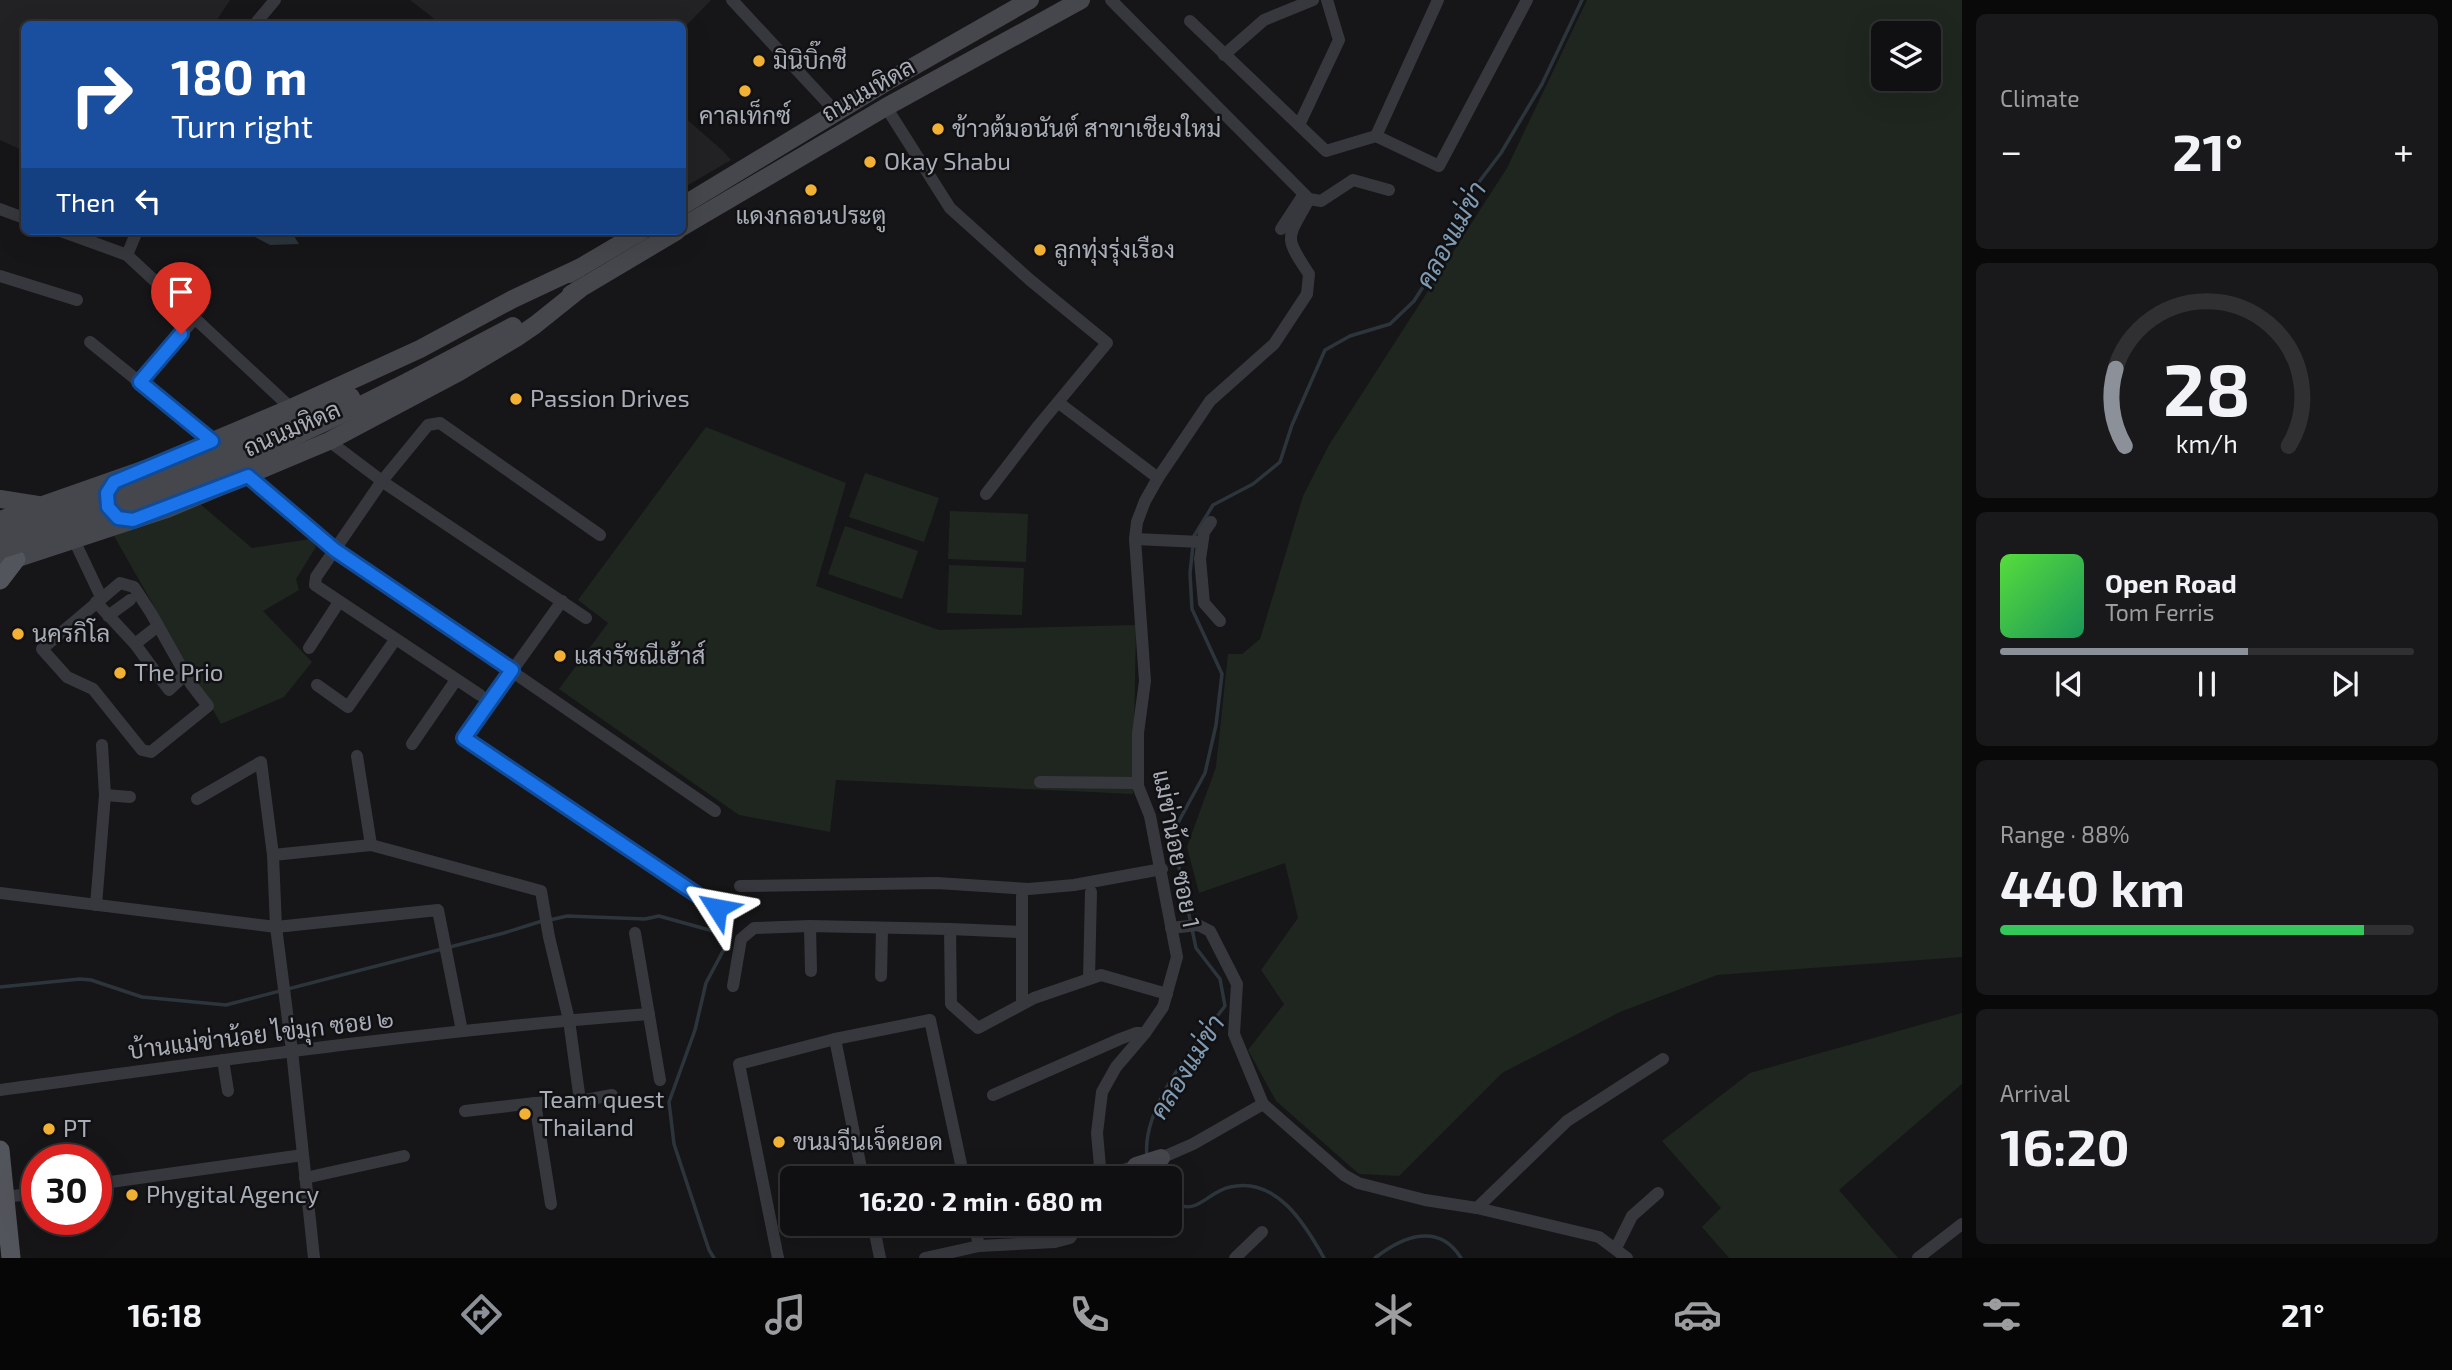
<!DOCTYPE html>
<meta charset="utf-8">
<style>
body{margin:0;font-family:"Exo 2",Sarabun,sans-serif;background:#19191b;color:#f1f3f6;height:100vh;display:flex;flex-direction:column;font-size:26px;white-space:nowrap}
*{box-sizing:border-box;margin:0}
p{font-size:23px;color:#9c9d9f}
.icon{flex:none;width:38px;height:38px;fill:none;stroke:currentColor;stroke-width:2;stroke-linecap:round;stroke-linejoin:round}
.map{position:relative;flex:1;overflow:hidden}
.panel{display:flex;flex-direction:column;gap:14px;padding:14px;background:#09090a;width:490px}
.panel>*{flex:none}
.top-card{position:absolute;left:21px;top:21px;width:665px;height:214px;border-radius:10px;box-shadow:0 7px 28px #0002,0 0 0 2px #303032;background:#1a4fa0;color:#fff;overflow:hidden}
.controls{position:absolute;left:1871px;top:21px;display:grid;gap:14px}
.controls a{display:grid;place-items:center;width:70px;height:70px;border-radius:10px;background:#101012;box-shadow:0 7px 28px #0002,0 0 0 2px #303032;font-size:35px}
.speed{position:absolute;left:21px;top:1144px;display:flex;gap:14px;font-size:35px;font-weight:700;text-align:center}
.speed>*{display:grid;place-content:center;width:91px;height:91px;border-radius:50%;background:#101012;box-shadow:0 7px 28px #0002,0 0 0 2px #303032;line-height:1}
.speed .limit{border:10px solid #d22;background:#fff;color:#111}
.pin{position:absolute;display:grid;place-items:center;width:60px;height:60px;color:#fff;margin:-72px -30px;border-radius:50% 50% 50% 0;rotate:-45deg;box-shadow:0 0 7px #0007}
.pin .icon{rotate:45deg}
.me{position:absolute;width:77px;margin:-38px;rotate:304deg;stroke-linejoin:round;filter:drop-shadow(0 0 5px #0008)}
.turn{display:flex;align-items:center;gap:24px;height:147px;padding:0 35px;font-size:32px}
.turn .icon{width:91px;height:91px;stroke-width:2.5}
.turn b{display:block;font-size:49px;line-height:60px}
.then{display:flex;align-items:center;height:66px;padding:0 35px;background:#0003;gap:14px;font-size:26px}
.big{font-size:52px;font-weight:700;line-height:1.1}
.panel .widget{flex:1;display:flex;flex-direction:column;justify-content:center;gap:10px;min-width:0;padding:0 24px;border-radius:10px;background:#19191b}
.panel .dial{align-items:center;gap:0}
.dial svg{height:182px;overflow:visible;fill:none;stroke:#303032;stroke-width:7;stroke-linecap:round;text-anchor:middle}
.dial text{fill:#f1f3f6;stroke:none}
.song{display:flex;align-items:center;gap:21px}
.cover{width:84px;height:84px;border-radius:10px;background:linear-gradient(135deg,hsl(110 70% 55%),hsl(150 70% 35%))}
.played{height:7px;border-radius:4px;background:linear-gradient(90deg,#8c9099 60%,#303032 60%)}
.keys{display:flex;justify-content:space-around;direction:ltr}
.heat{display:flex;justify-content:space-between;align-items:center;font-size:38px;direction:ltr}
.charge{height:10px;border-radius:5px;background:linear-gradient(90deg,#34c759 88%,#303032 0)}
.trip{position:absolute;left:780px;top:1166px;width:402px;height:70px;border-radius:10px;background:#101012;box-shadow:0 7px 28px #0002,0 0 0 2px #303032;font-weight:700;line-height:70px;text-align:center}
.dock{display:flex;height:112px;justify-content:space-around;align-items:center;background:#060607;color:#9c9d9f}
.dock .icon{width:49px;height:49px}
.dock .selected{color:#8c9099}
.dock b{font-size:32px;color:#f1f3f6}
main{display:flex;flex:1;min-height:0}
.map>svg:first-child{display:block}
.built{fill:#222225}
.green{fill:#1e261f;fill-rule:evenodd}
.water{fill:#2c353c}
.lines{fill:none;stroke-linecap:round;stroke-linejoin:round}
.stream{stroke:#2c353c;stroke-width:3.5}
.street{stroke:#37383d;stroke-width:12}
.secondary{stroke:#45474d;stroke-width:18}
.primary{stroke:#53555c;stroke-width:19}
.secondary-bridge{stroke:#45474d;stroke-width:18}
.route-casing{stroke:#114b97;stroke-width:18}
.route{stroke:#1a73e8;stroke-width:12}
.poi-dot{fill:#f2b134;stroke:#111113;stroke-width:2.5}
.labels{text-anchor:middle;stroke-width:5;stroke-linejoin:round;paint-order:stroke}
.poi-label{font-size:24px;fill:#a8adb8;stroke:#111113;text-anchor:start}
.street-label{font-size:24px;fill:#a8adb8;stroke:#111113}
.water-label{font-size:26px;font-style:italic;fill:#7f9bb3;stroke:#111113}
</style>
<main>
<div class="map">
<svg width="1962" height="1258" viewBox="0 0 1962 1258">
<rect width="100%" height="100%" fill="#161618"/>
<!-- built -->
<g class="built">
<path d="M 0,0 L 230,0 L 214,24 L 24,24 L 24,151 L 0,140 Z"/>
<path d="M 410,0 L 711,0 L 683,29 L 682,24 L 441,24 Z"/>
<path d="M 683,116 L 723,151 L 731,160 L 683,188 Z"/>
</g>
<!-- green -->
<g class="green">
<path d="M 1587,0 L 1962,0 L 1962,957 L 1717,975 L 1620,1012 L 1502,1073 L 1399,1176 L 1359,1174 L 1276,1101 L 1248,1050 L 1284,1004 L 1261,970 L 1298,918 L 1285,863 L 1199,893 L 1187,847 L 1216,767 L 1228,654 L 1242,654 L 1260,639 L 1303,496 L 1329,445 L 1507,168 ZM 1883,33 L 1928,33 L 1928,79 L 1883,79 Z"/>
<path d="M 706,427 L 846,483 L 816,586 L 939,630 L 1136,625 L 1133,794 L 836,780 L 830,832 L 739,815 L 559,689 L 608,623 L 578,600 Z"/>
<path d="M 865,473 L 939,498 L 924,542 L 849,517 Z"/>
<path d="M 199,503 L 252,548 L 310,539 L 316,547 L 296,579 L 299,590 L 263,611 L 312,662 L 284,697 L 221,724 L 114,536 Z"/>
<path d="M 950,511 L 1028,514 L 1026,562 L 948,559 Z"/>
<path d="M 845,526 L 918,551 L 902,599 L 828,574 Z"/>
<path d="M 949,565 L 1024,568 L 1022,615 L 947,613 Z"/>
<path d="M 1962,1013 L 1962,1084 L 1839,1190 L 1898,1258 L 1729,1258 L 1702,1227 L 1721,1208 L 1662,1141 L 1750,1073 Z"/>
</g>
<!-- water -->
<path class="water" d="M 244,231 L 291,231 L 299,244 L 270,245 Z"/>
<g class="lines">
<!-- stream -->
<g class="stream">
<path d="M 550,920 L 567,916 L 645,919 L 659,916 L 731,936 L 706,983 L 695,1030 L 669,1102 L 674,1144 L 709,1250 L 714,1258"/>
<path d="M 0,987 L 80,979 L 91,980 L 142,997 L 226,1005 L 504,933 L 542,921"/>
<path d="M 1147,1157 C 1141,1107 1196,1044 1225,1006 L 1220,979 L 1196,948 L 1172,834 L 1205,773 L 1216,725 L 1222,674 L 1192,609 L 1190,573 L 1194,536 L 1213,505 L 1253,484 L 1280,462 L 1292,425 L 1325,350 L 1350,336 L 1390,324 L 1414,301 L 1435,268 L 1466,199 L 1501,153 L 1542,84 L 1582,0"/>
<path d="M 1148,1169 L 1151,1178"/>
<path d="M 1171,1202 C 1199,1217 1206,1192 1230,1187 C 1276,1176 1305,1224 1324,1258"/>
<path d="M 1375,1258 C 1403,1236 1439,1222 1461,1258"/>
</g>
<!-- street -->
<g class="street">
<path d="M 732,0 L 836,112"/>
<path d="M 1111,0 L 1309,199 L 1321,201 L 1353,180 L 1389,190"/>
<path d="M 1190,21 L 1326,151 L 1376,136 L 1439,166 L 1527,0"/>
<path d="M 255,24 L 275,0"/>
<path d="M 1224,55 L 1264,20 L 1313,0"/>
<path d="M 886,107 L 950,208 L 1030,280 L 1107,343 L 1039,425 L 986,494"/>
<path d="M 1299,125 L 1339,40 L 1327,0"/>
<path d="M 1376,136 L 1438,0"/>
<path d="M 0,209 L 24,218"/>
<path d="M 1281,229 L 1302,197"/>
<path d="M 61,231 L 127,255 L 291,408"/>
<path d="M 127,255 L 137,231"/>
<path d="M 0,276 L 77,300"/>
<path d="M 90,342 L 212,441"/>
<path d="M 140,382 L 195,318"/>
<path d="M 1059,403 L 1158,478"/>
<path d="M 329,441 L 386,484 L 586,618"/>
<path d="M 248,476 L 335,550 L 715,811"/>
<path d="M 1211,522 L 1204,532 L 1200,559 L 1204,603 L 1220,621"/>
<path d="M 1135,539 L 1201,542"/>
<path d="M 74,540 L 101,597"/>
<path d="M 120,583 L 134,587 L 151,613 L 191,684 L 208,706 L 151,752 L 142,750 L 93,689 L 67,677 L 42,649 Z"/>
<path d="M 562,601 L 464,738 L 717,908"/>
<path d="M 96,602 L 135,644 L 169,690 L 186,674"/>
<path d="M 108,616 L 130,600"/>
<path d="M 135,644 L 158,626"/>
<path d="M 309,648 L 339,602"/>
<path d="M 317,685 L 348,707 L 395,640"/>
<path d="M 480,695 L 315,585 L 316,577 L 382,481 L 428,425 L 440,423 L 600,535"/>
<path d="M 412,744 L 456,680"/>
<path d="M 357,756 L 371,845"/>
<path d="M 1040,782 L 1138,783"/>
<path d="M 105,795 L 130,797"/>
<path d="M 197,799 L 261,762 L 273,855 L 276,927 L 292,1051 L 314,1258"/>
<path d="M 273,855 L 371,845 L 541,891 L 549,937 L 569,1020 L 580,1101"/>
<path d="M 740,886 L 937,883 L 1029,889 L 1074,885 L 1162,869"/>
<path d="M 0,893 L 276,927 L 438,910 L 462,1031"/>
<path d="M 1022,896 L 1022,1004"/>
<path d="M 96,905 L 105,795 L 102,745"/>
<path d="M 810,926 L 811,971"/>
<path d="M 1171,928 L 1198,925 L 1210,931 L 1237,984 L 1234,1034 L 1263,1104 L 1344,1175 L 1358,1183 L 1425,1200 L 1477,1208 L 1599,1237 L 1627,1258"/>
<path d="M 950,929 L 1021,932"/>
<path d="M 635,933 L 660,1080"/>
<path d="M 881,976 L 882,929"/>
<path d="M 1089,979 L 1091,892"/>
<path d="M 733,986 L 741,939 L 754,928 L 810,926 L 950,929 L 951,1004 L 978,1028 L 1034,998 L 1101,975 L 1167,994"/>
<path d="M 835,1039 L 863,1178"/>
<path d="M 223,1060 L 228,1091"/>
<path d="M 0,1090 C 216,1061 432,1030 649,1014"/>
<path d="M 993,1095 L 1120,1039 L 1136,1033 L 1145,1033"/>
<path d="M 535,1103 L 580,1101 L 612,1095"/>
<path d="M 465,1111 L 535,1103 L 551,1204"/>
<path d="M 1161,1158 L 1193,1144 L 1263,1104"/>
<path d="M 1101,1177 L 1136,1166"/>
<path d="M 305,1178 L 404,1156"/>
<path d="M 1101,1178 L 1097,1133 L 1102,1092 L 1116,1067 L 1145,1033 L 1163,1007 L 1177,957 L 1150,816 L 1138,786 L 1138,733 L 1145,681 L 1135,539 L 1137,522 L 1145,501 L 1158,478 L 1210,401 L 1274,344 L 1307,294 L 1309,274 C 1282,234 1288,239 1309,199"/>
<path d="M 96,1184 L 303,1155"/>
<path d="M 5,1197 L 37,1193"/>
<path d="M 1477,1208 L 1567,1121 L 1663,1059"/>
<path d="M 873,1223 L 880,1258"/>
<path d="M 974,1223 L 979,1246"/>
<path d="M 1616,1248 L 1632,1216 L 1658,1193"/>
<path d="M 778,1258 L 739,1064 L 835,1039 L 930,1020 L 964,1178"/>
<path d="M 925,1258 L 979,1246 L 1055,1242 L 1070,1238 L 1080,1223"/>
<path d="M 1235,1258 L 1262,1232"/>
<path d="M 1918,1258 L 1962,1224"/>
</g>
<!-- secondary -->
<g class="secondary">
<path d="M 682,206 L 888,81 L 1030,0"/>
<path d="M 682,227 L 886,107 L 1081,0"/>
<path d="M 569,274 L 642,231"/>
<path d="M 571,294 L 677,231"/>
<path d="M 409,381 L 513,326"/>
<path d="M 0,499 L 38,505"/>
<path d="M 0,520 L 151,467 L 291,408 L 420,349 L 513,299 L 579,268"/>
<path d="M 0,564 L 167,509 L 329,441 L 459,372 L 516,338 L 535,325 L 580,289"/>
<path d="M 1136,1166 L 1161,1158"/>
</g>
<!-- primary -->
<g class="primary">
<path d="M 0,580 L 16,559"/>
<path d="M 0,1150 L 11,1258"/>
</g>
<!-- secondary-bridge -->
<g class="secondary-bridge">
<path d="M 0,536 L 99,503 L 271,434 L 351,397"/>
<path d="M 0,550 C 141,506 278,448 409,381"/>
</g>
</g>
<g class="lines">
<defs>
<path id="route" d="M 181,334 L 140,382 L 212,441 L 114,482 L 107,493 L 108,507 L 118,518 L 133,520 L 248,476 L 335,550 L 512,670 L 464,738 L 717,908"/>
</defs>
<!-- route casing -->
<use href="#route" class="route-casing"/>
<!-- route -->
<use href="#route" class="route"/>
</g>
<!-- markers -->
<g class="poi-dot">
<circle cx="759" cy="61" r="7"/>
<circle cx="745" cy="91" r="7"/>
<circle cx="938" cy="129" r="7"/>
<circle cx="870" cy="162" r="7"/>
<circle cx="811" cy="190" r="7"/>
<circle cx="1040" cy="250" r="7"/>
<circle cx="516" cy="399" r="7"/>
<circle cx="18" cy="634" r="7"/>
<circle cx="560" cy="656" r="7"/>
<circle cx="120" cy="673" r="7"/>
<circle cx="525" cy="1114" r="7"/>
<circle cx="49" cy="1129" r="7"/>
<circle cx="779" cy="1142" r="7"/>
<circle cx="132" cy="1195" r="7"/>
</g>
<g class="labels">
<!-- poi labels -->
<g class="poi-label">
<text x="773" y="69">มินิบิ๊กซี</text>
<text x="745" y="124" text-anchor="middle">คาลเท็กซ์</text>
<text x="952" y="137">ข้าวต้มอนันต์ สาขาเชียงใหม่</text>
<text x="884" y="170">Okay Shabu</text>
<text x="811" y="224" text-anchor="middle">แดงกลอนประตู</text>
<text x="1054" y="258">ลูกทุ่งรุ่งเรือง</text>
<text x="530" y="407">Passion Drives</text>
<text x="32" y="642">นครกิโล</text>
<text x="574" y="664">แสงรัชณีเฮ้าส์</text>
<text x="134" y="681">The Prio</text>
<text x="539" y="1108">Team quest<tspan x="539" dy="28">Thailand</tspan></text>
<text x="63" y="1137">PT</text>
<text x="793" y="1150">ขนมจีนเจ็ดยอด</text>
<text x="146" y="1203">Phygital Agency</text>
</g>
<!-- street labels -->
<g class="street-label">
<text transform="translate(868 90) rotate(-30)" y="8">ถนนมหิดล</text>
<text transform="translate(292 429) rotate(-24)" y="8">ถนนมหิดล</text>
<text transform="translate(1176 849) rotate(79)" y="8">แม่ข่าน้อย ซอย 1</text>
<text transform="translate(261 1035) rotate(-7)" y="8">บ้านแม่ข่าน้อย ไข่มุก ซอย ๒</text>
</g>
<!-- water labels -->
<g class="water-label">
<text transform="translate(1451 235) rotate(-61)" y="9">คลองแม่ข่า</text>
<text transform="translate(1187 1067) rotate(-58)" y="9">คลองแม่ข่า</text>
</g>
</g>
</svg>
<div class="controls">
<a><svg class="icon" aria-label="layers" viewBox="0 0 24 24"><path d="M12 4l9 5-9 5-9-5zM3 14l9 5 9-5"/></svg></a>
</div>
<div class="speed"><div class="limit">30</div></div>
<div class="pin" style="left:181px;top:334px;background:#d93025"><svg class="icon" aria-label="arrive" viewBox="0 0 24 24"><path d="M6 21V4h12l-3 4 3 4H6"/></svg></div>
<svg class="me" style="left:717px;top:908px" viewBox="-20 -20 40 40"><path d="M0-17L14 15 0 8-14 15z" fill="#1a73e8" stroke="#fff" stroke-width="4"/></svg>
<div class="trip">16:20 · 2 min · 680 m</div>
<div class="top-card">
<div class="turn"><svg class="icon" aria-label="right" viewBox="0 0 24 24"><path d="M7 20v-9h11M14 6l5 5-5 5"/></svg><div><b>180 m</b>Turn right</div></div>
<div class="then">Then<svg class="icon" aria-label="left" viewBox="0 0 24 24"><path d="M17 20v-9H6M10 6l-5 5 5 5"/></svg></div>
</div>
</div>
<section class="panel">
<div class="widget"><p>Climate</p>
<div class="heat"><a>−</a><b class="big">21°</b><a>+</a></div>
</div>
<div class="widget dial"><svg viewBox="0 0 100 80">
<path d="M14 69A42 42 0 1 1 86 69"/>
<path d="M14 69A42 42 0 0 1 10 35" stroke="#8c9099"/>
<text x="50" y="56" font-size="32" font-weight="700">28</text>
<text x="50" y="72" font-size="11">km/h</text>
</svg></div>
<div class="widget">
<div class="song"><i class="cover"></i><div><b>Open Road</b><p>Tom Ferris</p></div></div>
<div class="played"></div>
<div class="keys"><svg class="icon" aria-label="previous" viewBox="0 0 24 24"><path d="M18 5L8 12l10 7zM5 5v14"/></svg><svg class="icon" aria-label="pause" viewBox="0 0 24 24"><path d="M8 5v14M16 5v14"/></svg><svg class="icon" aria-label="next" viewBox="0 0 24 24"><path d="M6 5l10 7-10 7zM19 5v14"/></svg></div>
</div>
<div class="widget"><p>Range · 88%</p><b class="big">440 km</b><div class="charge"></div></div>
<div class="widget"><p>Arrival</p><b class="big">16:20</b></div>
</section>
</main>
<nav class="dock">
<b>16:18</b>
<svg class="icon selected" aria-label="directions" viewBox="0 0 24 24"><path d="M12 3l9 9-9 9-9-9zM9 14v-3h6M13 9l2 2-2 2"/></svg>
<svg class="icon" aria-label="music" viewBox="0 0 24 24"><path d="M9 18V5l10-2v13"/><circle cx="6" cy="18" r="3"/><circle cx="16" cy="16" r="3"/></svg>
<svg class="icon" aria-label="phone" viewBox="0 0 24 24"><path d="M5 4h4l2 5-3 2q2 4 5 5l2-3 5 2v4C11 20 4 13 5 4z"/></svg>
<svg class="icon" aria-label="climate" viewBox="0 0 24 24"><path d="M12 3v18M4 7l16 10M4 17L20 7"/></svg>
<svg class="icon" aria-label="car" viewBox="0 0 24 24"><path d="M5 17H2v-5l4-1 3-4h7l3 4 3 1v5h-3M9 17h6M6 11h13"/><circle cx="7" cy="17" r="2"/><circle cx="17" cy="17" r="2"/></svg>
<svg class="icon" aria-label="filters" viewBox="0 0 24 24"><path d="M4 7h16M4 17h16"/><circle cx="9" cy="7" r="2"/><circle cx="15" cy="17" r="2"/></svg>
<b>21°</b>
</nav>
